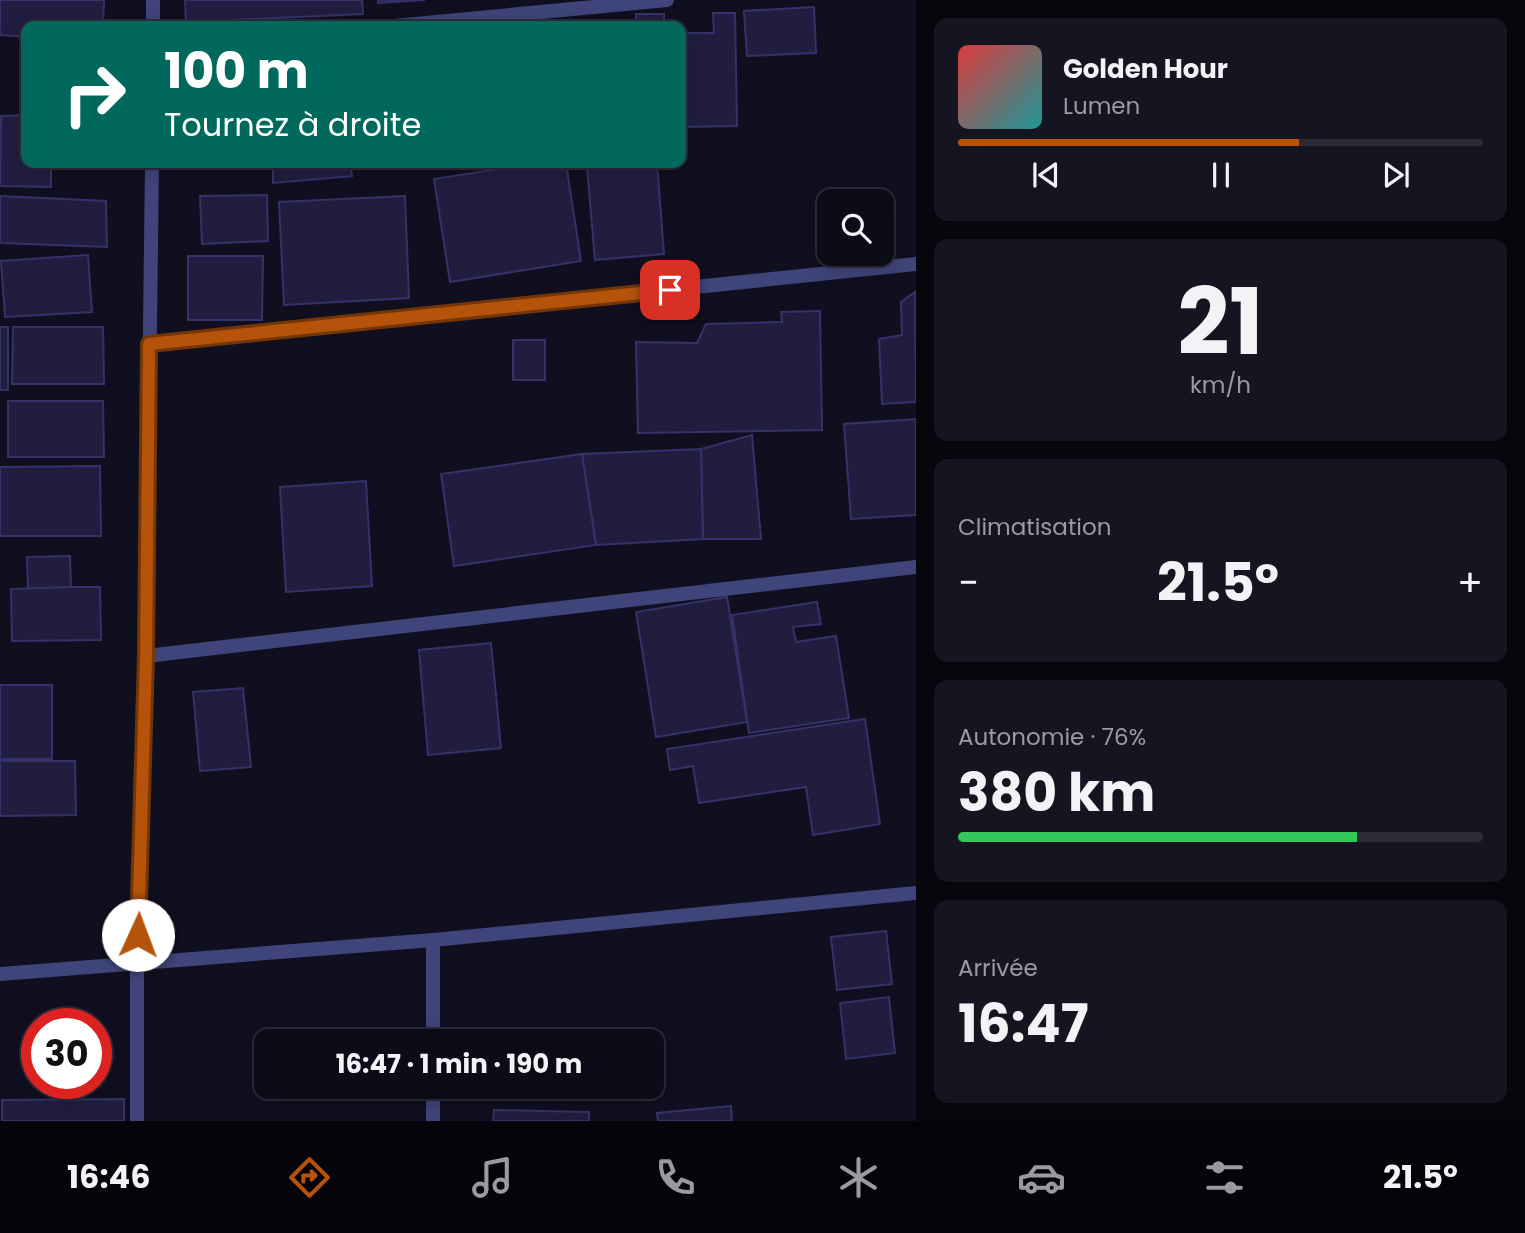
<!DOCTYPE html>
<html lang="fr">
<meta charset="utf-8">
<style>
body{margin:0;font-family:Poppins,sans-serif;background:#151421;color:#f1f3f6;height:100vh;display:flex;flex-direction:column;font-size:26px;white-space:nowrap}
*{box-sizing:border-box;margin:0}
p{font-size:23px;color:#9a9ba2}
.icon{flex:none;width:38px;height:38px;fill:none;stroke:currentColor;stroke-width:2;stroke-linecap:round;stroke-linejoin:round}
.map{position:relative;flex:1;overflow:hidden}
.side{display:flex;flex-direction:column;gap:18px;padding:18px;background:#07060d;width:609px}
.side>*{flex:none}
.guide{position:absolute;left:21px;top:21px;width:665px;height:147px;border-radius:14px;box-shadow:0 4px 18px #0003,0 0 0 2px #2c2b37;background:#00695c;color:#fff;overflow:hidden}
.fabs{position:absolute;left:817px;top:189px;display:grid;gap:14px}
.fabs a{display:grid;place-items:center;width:77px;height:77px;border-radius:14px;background:#0c0b18;box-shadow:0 4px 18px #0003,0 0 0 2px #2c2b37;font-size:35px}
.speed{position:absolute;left:21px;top:1008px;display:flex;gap:14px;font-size:35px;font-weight:700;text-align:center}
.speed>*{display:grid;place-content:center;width:91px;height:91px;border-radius:50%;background:#0c0b18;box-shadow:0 4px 18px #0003,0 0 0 2px #2c2b37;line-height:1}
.speed .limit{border:10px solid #d22;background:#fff;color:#111}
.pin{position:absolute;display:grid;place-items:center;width:60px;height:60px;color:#fff;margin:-30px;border-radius:14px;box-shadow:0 4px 10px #0006}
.me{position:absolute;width:77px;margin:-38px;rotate:2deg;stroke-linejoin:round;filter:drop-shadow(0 0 5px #0008)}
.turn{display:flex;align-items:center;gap:24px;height:147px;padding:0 28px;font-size:32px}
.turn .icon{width:91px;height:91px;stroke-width:2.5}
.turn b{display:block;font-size:49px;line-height:60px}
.big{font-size:52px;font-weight:700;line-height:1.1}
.side .tile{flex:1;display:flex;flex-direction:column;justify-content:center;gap:10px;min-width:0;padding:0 24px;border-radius:14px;background:#151421}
.side .dial{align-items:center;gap:0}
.dial b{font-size:91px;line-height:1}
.song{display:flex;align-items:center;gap:21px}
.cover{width:84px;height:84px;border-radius:10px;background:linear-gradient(135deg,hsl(0 70% 55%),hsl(180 70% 35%))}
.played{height:7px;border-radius:4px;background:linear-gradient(90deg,#b45309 65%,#2c2b37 65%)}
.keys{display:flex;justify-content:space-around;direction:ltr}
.heat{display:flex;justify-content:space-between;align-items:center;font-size:38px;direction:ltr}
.charge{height:10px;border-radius:5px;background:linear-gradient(90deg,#34c759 76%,#2c2b37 0)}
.trip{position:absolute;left:254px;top:1029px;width:410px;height:70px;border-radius:14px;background:#0c0b18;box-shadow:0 4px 18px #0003,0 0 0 2px #2c2b37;font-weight:700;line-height:70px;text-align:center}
.tabs{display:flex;height:112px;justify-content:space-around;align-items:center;background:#05040a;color:#9a9ba2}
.tabs .icon{width:49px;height:49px}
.tabs .selected{color:#b45309}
.tabs b{font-size:32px;color:#f1f3f6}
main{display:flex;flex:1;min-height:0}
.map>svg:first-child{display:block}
.building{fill:#201d3f;stroke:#363269;stroke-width:2}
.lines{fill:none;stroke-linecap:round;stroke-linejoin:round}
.street{stroke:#3f447a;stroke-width:14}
.route-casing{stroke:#753606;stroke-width:18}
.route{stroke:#b45309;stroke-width:12}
</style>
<main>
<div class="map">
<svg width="916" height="1121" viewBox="0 0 916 1121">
<rect width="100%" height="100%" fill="#100f20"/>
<!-- building -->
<g class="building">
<path d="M 0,0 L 104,0 L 103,26 L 26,26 L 26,37 L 0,35 Z"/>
<path d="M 185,0 L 362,0 L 363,14 L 186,22 Z"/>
<path d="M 378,0 L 425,0 L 378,3 Z"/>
<path d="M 814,7 L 816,53 L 747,56 L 744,11 Z"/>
<path d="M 713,13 L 735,13 L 737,126 L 681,127 L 681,33 L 714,33 Z"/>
<path d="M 636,14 L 664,14 L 664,26 L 637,26 Z"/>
<path d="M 26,115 L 26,163 L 51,163 L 51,187 L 0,186 L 1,116 Z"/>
<path d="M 273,163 L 350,163 L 352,176 L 273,183 Z"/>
<path d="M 537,163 L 566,163 L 581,261 L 450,282 L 434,179 Z"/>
<path d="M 638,163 L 657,163 L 664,254 L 595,260 L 587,167 Z"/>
<path d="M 267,195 L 268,241 L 202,244 L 200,196 Z"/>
<path d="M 0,196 L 106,201 L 107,247 L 0,243 Z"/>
<path d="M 405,196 L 409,298 L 284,305 L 279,202 Z"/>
<path d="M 88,255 L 92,312 L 5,317 L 1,261 Z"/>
<path d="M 188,256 L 263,256 L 262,320 L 188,320 Z"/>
<path d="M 915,292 L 916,402 L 882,404 L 879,339 L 902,335 L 901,302 Z"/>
<path d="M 820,311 L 822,430 L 638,433 L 636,342 L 697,343 L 706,324 L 782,322 L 781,312 Z"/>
<rect x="0" y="327" width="8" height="63"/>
<path d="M 13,327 L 103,327 L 104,384 L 12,384 Z"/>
<rect x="513" y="340" width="32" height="40"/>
<path d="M 8,401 L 103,401 L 104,457 L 8,457 Z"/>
<path d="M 916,419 L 916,515 L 851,519 L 844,424 Z"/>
<path d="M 752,435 L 761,539 L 703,539 L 701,449 Z"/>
<path d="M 701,449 L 703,539 L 596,545 L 582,454 Z"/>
<path d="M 582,454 L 596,545 L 454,566 L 441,474 Z"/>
<path d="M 100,466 L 101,536 L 0,536 L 0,467 Z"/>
<path d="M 366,481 L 372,586 L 286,592 L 280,487 Z"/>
<path d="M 70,556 L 71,587 L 28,589 L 27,557 Z"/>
<path d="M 71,587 L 100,587 L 101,640 L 12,641 L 11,589 Z"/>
<path d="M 727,597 L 747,722 L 656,737 L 636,612 Z"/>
<path d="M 817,602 L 821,624 L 793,627 L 796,642 L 836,636 L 849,718 L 749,733 L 732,615 Z"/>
<path d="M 491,643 L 501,748 L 428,755 L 419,650 Z"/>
<rect x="0" y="685" width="52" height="74"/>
<path d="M 243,688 L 251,767 L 200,771 L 193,692 Z"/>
<path d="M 865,719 L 880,824 L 813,835 L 806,787 L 699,803 L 693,766 L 670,770 L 667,749 Z"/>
<path d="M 0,761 L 75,761 L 76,815 L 0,816 Z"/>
<path d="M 886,931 L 892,984 L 837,990 L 831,937 Z"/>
<path d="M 889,997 L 895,1053 L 846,1059 L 840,1003 Z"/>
<path d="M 124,1099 L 124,1121 L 2,1121 L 2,1100 Z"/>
<path d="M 731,1106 L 732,1121 L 658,1121 L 657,1113 Z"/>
<path d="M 494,1110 L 589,1112 L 589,1121 L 493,1121 Z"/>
</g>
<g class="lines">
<!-- street -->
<g class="street">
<path d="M 153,26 L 153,0"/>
<path d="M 394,26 L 667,0"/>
<path d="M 149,344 L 916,264"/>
<path d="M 146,656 L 916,567"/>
<path d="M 0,974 L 433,940 L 916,893"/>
<path d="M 433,1041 L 433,940"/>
<path d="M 137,1121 L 137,963 L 146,656 L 152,163"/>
<path d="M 433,1121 L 433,1087"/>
</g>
</g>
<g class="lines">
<defs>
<path id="route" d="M 138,935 L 146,656 L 149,344 L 670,290"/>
</defs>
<!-- route casing -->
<use href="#route" class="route-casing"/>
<!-- route -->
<use href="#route" class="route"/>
</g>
</svg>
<div class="fabs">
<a><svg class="icon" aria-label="search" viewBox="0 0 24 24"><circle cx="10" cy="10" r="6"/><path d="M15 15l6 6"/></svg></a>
</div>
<div class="speed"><div class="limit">30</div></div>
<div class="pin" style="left:670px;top:290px;background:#d93025"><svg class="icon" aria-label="arrive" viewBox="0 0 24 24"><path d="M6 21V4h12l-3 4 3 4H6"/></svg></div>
<svg class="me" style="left:138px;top:935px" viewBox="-20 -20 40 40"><circle r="19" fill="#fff"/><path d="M0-13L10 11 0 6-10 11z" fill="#b45309"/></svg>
<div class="trip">16:47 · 1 min · 190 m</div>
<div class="guide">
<div class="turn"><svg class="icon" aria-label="right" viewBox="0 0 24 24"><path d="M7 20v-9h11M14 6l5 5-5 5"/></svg><div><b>100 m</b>Tournez à droite</div></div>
</div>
</div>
<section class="side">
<div class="tile">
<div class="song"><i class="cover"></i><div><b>Golden Hour</b><p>Lumen</p></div></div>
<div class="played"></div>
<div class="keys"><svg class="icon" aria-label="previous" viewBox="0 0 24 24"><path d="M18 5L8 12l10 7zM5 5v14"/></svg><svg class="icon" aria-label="pause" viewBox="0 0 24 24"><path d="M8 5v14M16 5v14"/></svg><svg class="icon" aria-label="next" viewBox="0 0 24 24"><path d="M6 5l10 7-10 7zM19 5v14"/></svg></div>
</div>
<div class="tile dial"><b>21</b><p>km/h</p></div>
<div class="tile"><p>Climatisation</p>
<div class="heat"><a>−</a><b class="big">21.5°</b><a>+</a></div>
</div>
<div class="tile"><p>Autonomie · 76%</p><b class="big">380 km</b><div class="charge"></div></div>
<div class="tile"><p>Arrivée</p><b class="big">16:47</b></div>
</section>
</main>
<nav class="tabs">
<b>16:46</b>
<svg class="icon selected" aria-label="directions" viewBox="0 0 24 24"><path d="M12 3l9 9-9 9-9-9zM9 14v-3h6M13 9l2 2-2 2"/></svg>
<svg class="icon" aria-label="music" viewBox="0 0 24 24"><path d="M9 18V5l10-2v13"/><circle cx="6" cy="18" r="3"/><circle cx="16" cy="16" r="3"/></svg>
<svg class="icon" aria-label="phone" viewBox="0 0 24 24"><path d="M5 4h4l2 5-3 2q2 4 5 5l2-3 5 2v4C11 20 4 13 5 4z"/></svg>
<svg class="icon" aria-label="climate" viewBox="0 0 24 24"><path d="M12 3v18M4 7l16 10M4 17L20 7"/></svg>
<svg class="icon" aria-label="car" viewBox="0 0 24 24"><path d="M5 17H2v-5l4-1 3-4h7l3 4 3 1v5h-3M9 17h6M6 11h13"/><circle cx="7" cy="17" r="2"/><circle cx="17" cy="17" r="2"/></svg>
<svg class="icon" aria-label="filters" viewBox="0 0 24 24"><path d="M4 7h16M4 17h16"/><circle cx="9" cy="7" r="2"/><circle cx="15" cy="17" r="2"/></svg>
<b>21.5°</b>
</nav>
